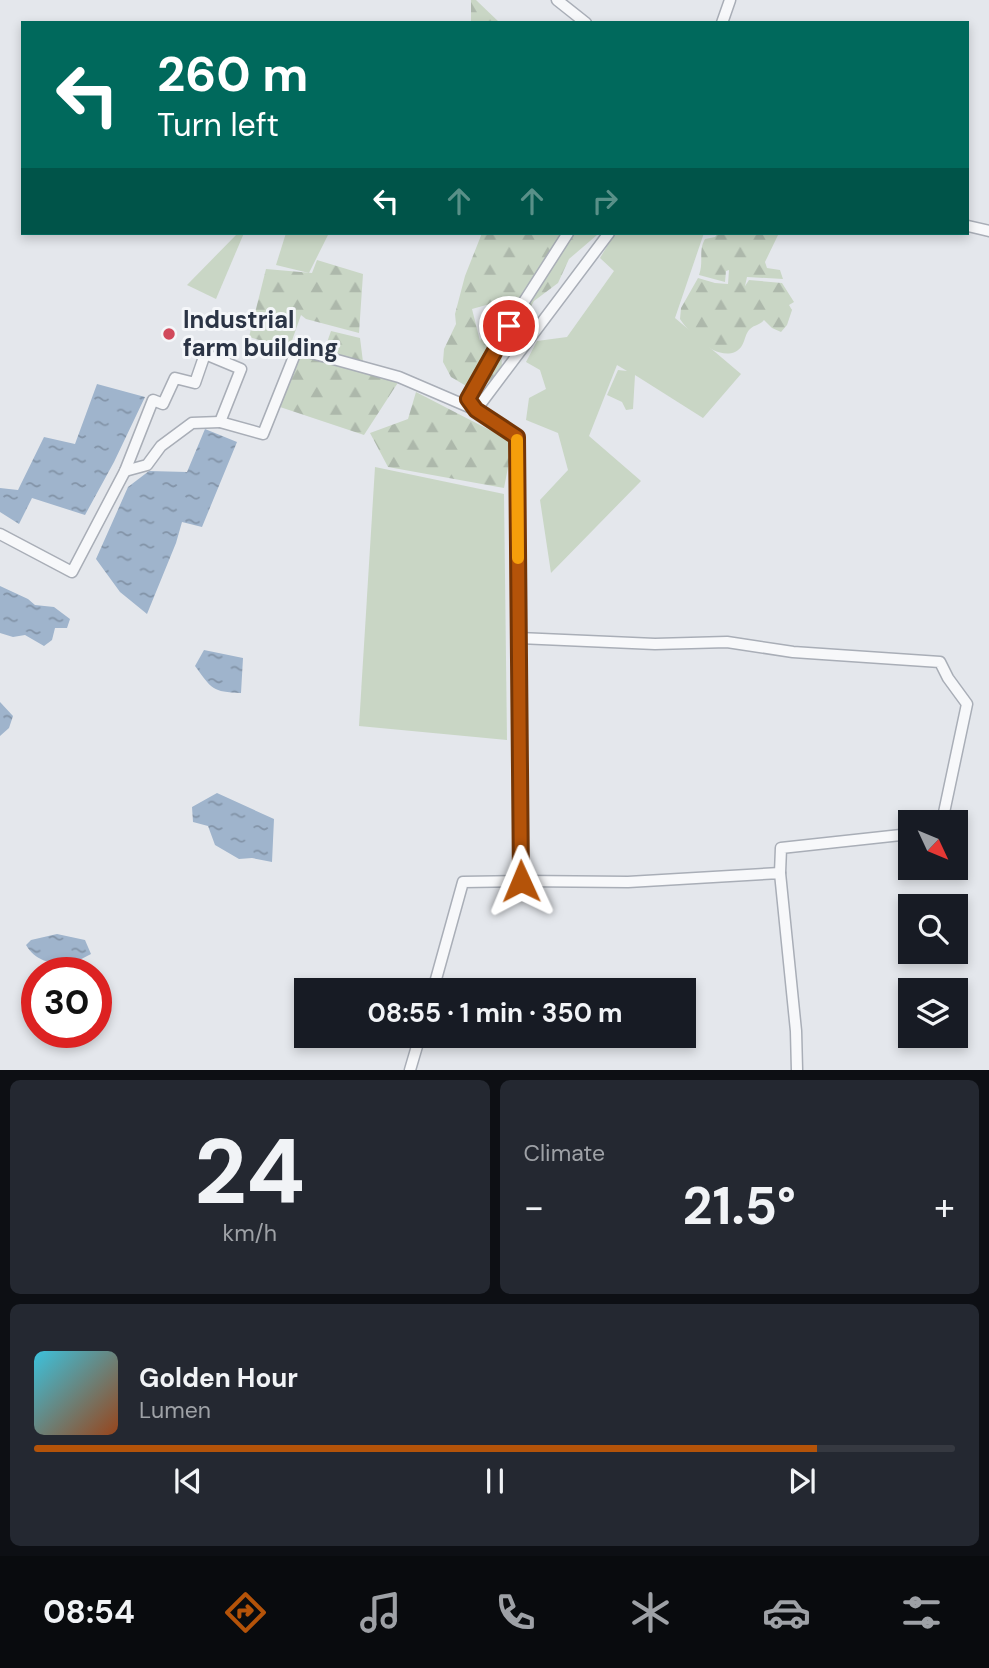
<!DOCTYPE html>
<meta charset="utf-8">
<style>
body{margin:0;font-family:"DM Sans",sans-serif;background:#242831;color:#f1f3f6;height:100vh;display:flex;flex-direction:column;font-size:26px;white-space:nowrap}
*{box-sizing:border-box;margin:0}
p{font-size:23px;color:#9ea1a6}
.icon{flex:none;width:38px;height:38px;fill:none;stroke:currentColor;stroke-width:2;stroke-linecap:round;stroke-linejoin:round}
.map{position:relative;height:1070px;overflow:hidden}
.drawer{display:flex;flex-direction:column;gap:10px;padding:10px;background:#0d0f14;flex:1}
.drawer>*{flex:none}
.top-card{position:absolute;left:21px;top:21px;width:948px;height:214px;border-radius:0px;box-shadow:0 4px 10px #0003;background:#00695c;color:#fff;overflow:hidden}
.needle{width:46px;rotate:134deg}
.controls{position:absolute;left:898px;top:810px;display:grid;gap:14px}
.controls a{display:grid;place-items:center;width:70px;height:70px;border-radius:0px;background:#171b24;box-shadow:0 4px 10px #0003;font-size:35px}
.speed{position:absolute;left:21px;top:957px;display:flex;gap:14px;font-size:35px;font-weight:700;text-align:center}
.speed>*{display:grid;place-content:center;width:91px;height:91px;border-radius:50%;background:#171b24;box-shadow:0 4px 10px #0003;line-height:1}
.speed .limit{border:10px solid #d22;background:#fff;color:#111}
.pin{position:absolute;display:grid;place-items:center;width:60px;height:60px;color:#fff;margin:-30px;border:4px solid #fff;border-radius:50%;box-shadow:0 2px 7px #0007}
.me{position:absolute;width:77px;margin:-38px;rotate:359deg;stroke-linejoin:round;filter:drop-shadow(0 0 5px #0008)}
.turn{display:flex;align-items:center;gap:24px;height:147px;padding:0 21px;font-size:32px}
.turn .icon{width:91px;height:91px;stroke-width:2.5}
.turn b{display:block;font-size:49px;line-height:60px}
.lanes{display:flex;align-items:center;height:66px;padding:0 21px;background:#0003;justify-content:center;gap:35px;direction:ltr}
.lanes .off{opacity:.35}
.big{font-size:52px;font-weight:700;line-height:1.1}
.drawer .tile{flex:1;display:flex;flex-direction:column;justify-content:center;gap:10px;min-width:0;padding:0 24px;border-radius:10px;background:#242831}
.drawer .dial{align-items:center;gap:0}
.dial b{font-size:91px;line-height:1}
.song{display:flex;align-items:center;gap:21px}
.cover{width:84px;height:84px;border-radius:10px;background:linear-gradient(135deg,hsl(190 70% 55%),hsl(20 70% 35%))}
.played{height:7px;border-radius:4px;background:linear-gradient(90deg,#b45309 85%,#363941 85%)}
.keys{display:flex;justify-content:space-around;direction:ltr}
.heat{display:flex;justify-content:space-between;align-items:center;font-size:38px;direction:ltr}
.drawer .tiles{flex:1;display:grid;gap:10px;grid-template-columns:1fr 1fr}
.tile:last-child{grid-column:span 2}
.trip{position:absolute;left:294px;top:978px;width:402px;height:70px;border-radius:0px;background:#171b24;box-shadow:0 4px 10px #0003;font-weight:700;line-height:70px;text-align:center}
.dock{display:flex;height:112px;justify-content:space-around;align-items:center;background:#090b0e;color:#9ea1a6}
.dock .icon{width:49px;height:49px}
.dock .active{color:#b45309}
.dock b{font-size:32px;color:#f1f3f6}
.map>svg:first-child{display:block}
.grass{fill:#c9d6c5}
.forest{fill:url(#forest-firs);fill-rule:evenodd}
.water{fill:url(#water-ripples)}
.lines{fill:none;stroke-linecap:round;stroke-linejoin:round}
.minor-casing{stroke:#a9aeb7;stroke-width:13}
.minor{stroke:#f7f8fa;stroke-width:10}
.route-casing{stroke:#753606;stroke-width:18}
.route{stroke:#b45309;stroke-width:12}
.slow{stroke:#f59e0b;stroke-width:12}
.poi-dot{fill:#d1495b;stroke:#f4f6f9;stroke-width:2.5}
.labels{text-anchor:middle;stroke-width:6;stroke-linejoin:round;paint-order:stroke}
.poi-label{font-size:24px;font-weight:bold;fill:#2b3445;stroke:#f4f6f9;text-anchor:start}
</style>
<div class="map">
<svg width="989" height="1070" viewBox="0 0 989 1070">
<defs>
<pattern id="forest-firs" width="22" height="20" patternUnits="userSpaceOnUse" patternTransform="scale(1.75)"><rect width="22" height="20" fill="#c9d6c5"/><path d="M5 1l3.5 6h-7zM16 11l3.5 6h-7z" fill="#adb8ab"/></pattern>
<pattern id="water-ripples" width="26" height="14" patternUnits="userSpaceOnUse" patternTransform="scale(1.75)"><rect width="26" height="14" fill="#9fb4cc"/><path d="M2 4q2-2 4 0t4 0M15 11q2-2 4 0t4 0" fill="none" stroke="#8293a7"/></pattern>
</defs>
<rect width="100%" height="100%" fill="#e4e7ec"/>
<!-- grass -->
<g class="grass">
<path d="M 238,233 L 244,233 L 216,299 L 187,285 Z"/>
<path d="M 286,233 L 329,233 L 309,273 L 276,265 Z"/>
<path d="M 615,233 L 704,233 L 675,318 L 741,374 L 703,418 L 635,375 L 633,409 L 626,410 L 622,402 L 607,395 L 618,370 L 627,371 L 617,365 L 589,436 L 641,481 L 551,573 L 540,500 L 568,470 L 558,433 L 526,420 L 529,398 L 546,389 L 540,370 L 526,362 L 537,341 L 567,337 L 614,271 L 600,258 Z"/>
<path d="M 375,467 L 504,494 L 507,740 L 359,726 Z"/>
</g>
<!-- forest -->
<g class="forest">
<path d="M 471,0 L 476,0 L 500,23 L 471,23 Z"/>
<path d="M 482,233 L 590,233 L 597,235 L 569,259 L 558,283 L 534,301 L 524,319 L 507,338 L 501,348 L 502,368 L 478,393 L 451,377 L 443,362 L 444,349 L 456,324 L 455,314 L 465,276 ZM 508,299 L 494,312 L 480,341 L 472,309 Z"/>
<path d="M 718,233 L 779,233 L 765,262 L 767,268 L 780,270 L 783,279 L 747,277 L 745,286 L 749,280 L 782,283 L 794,302 L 789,305 L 792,310 L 787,325 L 781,332 L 772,328 L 764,320 C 760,325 754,325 750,329 C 743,336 746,347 735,352 C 715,360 690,334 680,319 L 681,308 L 698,278 L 715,283 L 728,284 L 729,270 L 726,271 L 725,282 L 699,275 C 704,262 698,251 705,239 L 715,237 Z"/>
<path d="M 317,260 L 363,274 L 359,333 L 306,319 L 301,315 L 289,349 L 249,337 L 266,269 L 312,273 Z"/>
<path d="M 331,331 L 360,338 L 363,362 L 324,351 Z"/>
<path d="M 297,352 L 399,381 L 364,435 L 277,406 Z"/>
<path d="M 416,392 L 513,442 L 504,488 L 388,467 L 370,433 L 408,419 Z"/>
</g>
<!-- water -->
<g class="water">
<path d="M 97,384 L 145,397 L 114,462 L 85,515 L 32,498 L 19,524 L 0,512 L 0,488 L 18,490 L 44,437 L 75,444 Z"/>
<path d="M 205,429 L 237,442 L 202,527 L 182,522 L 176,543 L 147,614 L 120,592 L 96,559 L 128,487 L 149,471 L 187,472 Z"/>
<path d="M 0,586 L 28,599 L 35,605 L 54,607 L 70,619 L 67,628 L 55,628 L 52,640 L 44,646 L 25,635 L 13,637 L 0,633 Z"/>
<path d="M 204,650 L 243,658 L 241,693 C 212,692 212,689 195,666 Z"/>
<path d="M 0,702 L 13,716 L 9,728 L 0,736 Z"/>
<path d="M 217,793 L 274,819 L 272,862 L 252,858 L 239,859 L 215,845 L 208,826 L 193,822 L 192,807 Z"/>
<path d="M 57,934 L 85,940 L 91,954 L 66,967 C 50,962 35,961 26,945 L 31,940 Z"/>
</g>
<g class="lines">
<defs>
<g id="minor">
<path d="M 557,0 L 586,23"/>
<path d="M 722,23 L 730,0"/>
<path d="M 968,226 L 989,231"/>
<path d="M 476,410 L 468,399 L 520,308 L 568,233"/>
<path d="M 125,471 L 147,465 L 161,446 L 192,423 L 220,422"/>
<path d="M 0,534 L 72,572 L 125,471 L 153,400 L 163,404 L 175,378 L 195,383 L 205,354 L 241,369 L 220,422 L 263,434 L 297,349 L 399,377 L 476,410"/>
<path d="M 519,638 L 655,644 L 727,642 L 793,652 L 940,662 L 948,678 L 967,704 L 942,822"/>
<path d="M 780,873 L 781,848 L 910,834"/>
<path d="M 521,881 L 628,882 L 780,873 L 796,1031 L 797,1070"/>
<path d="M 433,990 L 463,882 L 521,881 L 517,437 L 476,410 L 609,233"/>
<path d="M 410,1070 L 420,1036"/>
</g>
</defs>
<!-- minor casing -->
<use href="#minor" class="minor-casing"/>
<!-- minor -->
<use href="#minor" class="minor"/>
</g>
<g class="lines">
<defs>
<path id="route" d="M 509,326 L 468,399 L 476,410 L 517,437 L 521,881"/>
</defs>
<!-- route casing -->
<use href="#route" class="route-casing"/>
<!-- route -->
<use href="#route" class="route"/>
<!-- slow -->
<path class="slow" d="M 517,440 L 518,558"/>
</g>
<!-- markers -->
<circle class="poi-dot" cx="169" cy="334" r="7"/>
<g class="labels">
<!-- poi labels -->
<g class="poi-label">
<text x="183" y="328">Industrial<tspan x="183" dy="28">farm building</tspan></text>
</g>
</g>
</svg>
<div class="controls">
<a><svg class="needle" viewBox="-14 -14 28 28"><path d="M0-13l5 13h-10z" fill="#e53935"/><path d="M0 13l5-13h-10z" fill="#9ea1a6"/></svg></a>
<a><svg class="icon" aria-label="search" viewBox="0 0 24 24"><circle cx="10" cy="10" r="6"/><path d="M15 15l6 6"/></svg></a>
<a><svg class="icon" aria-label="layers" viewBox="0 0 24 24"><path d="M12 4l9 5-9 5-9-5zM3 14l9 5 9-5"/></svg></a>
</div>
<div class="speed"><div class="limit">30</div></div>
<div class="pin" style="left:509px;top:326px;background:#d93025"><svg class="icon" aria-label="arrive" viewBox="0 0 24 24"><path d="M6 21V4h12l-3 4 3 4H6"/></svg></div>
<svg class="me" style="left:521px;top:881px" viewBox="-20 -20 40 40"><path d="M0-17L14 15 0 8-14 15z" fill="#b45309" stroke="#fff" stroke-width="4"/></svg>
<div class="trip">08:55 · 1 min · 350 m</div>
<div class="top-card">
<div class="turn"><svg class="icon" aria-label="left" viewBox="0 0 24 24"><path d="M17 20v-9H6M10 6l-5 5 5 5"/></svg><div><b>260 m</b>Turn left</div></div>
<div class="lanes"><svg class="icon" aria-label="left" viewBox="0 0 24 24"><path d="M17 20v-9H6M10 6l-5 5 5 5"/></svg><svg class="icon off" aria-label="ahead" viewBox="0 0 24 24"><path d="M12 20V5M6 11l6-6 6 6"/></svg><svg class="icon off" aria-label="ahead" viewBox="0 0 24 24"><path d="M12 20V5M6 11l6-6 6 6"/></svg><svg class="icon off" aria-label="right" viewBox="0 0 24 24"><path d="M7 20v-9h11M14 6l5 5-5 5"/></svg></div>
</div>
</div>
<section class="drawer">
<div class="tiles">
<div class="tile dial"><b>24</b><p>km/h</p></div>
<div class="tile"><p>Climate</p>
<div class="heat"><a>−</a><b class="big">21.5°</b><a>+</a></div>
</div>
<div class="tile">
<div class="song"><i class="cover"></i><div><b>Golden Hour</b><p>Lumen</p></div></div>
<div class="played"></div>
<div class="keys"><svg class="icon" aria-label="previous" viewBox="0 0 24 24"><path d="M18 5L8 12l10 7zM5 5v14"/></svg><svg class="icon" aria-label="pause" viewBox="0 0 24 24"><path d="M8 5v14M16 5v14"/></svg><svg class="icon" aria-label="next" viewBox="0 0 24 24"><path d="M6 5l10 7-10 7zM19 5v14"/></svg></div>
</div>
</div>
</section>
<nav class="dock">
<b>08:54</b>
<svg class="icon active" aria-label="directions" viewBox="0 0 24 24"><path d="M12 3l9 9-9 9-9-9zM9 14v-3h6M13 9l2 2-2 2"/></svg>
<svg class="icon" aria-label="music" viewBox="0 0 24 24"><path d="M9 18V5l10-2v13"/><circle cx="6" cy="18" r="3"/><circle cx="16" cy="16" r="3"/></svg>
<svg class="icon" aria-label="phone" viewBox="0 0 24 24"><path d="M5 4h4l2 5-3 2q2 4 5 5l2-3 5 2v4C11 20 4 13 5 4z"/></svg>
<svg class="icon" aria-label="climate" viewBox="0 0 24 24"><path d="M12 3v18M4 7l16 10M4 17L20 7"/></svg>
<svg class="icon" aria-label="car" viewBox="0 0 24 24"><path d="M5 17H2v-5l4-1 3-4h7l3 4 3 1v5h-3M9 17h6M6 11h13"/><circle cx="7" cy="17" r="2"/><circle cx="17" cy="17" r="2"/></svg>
<svg class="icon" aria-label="filters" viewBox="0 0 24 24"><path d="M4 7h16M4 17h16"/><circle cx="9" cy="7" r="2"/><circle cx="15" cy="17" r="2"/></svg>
</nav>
